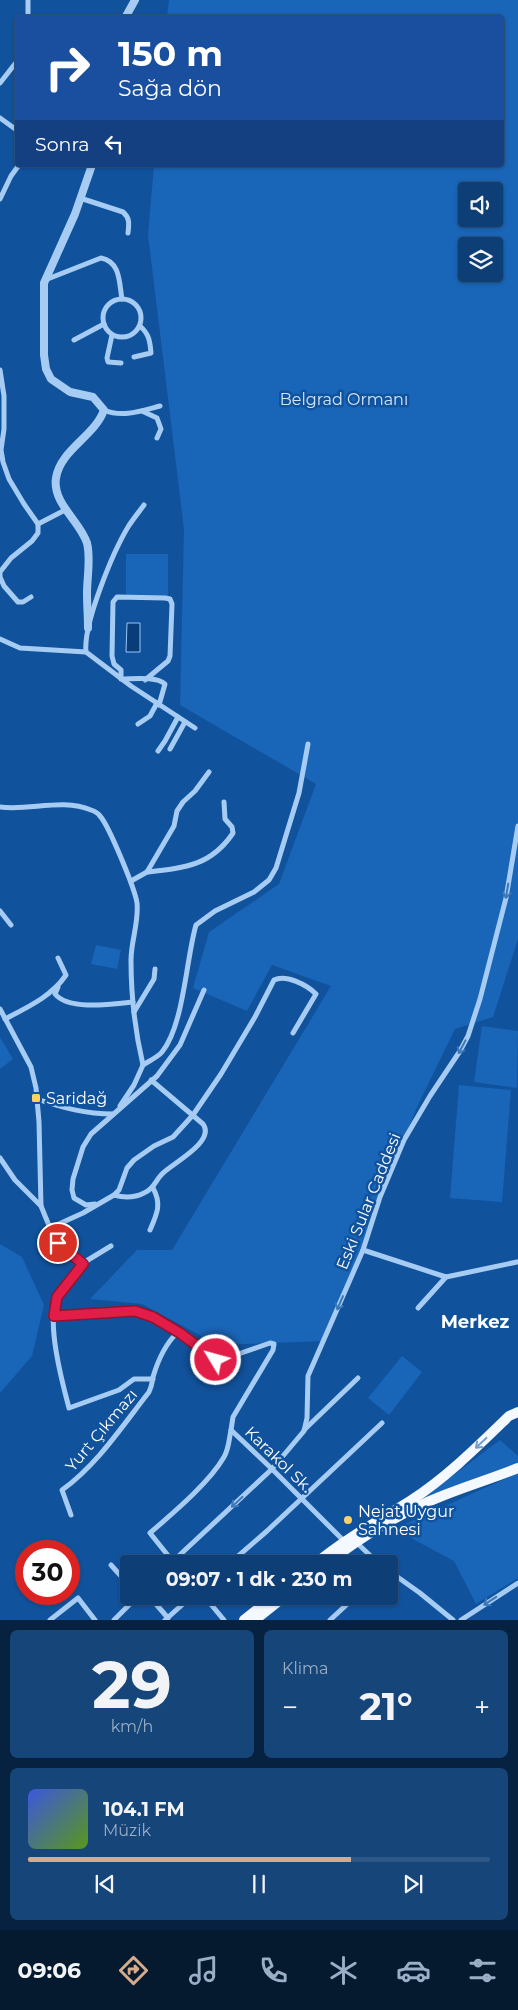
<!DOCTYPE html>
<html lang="tr">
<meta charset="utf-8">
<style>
body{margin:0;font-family:Montserrat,sans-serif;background:#16457a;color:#f1f3f6;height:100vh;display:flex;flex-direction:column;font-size:19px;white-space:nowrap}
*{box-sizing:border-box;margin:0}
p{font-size:16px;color:#9aaec5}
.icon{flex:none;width:28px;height:28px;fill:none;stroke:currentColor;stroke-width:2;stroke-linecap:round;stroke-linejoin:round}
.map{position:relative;height:1620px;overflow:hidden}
.side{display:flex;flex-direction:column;gap:10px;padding:10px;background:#072240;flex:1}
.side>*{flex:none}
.banner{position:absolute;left:15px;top:15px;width:489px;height:152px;border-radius:5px;box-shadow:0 1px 4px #0004,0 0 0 1px #2d5787;background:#1a4fa0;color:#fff;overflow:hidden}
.tools{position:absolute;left:458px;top:182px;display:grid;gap:10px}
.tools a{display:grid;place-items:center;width:45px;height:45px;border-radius:5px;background:#0d3e75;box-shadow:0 1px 4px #0004,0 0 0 1px #2d5787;font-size:25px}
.speed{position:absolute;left:15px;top:1540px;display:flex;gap:10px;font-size:25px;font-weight:700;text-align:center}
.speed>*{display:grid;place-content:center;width:65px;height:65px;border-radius:50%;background:#0d3e75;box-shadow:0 1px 4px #0004,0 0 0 1px #2d5787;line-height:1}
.speed .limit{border:8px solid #d22;background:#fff;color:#111}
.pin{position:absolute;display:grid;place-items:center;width:42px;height:42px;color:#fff;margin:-21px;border:2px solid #fff;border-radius:50%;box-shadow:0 1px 5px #0007}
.me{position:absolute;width:55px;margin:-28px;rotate:307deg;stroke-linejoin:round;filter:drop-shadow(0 0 4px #0008)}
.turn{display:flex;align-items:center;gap:18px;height:105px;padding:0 20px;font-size:22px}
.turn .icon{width:65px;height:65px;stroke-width:2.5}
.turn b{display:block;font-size:35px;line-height:42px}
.then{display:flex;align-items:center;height:48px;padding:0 20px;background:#0003;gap:10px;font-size:19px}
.big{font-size:38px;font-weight:700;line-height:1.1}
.side .tile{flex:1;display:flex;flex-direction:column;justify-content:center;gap:8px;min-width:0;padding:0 18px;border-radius:8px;background:#16457a}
.side .dial{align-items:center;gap:0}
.dial b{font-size:65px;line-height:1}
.song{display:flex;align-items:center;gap:15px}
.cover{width:60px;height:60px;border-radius:8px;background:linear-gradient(135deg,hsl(230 70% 55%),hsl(90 70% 35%))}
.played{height:5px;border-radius:2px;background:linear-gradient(90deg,#d6ab8b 70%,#2d5787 70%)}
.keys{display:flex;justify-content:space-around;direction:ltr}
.heat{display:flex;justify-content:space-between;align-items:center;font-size:28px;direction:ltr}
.side .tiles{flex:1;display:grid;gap:10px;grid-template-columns:1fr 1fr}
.tile:last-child{grid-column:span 2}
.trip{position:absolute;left:120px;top:1555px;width:278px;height:50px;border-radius:5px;background:#0d3e75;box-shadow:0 1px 4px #0004,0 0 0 1px #2d5787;font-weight:700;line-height:50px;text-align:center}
.tab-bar{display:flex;height:80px;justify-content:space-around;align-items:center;background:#05192f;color:#9aaec5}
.tab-bar .icon{width:35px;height:35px}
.tab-bar .selected{color:#d6ab8b}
.tab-bar b{font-size:22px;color:#f1f3f6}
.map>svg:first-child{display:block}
.green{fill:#1965b7;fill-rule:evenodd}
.water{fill:#0a3d78;stroke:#98c7f8}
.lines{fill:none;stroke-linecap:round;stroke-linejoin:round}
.minor{stroke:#a6ccf4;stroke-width:5}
.tertiary{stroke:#a6ccf4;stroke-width:8}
.primary{stroke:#f4f8ff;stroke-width:10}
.oneway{stroke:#3e77b6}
.oneway2{stroke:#779dc9}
.route-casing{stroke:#92132f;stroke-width:12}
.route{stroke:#e11d48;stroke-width:9}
.poi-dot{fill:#ffcf6a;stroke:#11529c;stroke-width:2}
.labels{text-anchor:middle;stroke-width:5;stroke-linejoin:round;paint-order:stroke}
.park-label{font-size:16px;fill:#cfe6fe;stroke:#11529c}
.poi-label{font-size:16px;fill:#fff;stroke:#11529c;text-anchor:start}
.street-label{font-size:16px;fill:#fff;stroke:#11529c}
.neighbourhood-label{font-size:18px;font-weight:bold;fill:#fff;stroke:#11529c}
</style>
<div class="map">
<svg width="518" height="1620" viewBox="0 0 518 1620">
<rect width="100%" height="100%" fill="#11529c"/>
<!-- green -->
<g class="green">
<path d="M 169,0 L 518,0 L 518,939 L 493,1017 L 455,1029 L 417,1107 L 324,1341 L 218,1345 L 142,1304 L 90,1299 L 137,1250 L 172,1250 L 331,986 L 272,965 L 247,1011 L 193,988 L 209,932 L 279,884 L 316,784 L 180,705 L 184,529 L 148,235 L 154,165 L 501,165 L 501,18 L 167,17 ZM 466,191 L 494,191 L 494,219 L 466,219 ZM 466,246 L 494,246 L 494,274 L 466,274 Z"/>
<path d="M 126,554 L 168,554 L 168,597 L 126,596 Z"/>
<path d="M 96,945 L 121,950 L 117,969 L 91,964 Z"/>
<path d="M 482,1026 L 518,1031 L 517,1088 L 474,1082 Z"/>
<path d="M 0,1037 L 13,1059 L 0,1069 Z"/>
<path d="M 459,1085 L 511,1090 L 502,1202 L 450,1198 Z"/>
<path d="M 0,1244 L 22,1257 L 44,1305 L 32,1356 L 0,1393 Z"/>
<path d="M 402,1356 L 422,1372 L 389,1415 L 368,1398 Z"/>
<path d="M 500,1440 L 518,1456 L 518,1467 L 420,1500 Z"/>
<path d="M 518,1473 L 518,1578 L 476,1604 L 454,1561 L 394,1529 Z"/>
</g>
<!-- water -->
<path class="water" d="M 127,623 L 140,623 L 140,652 L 126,652 Z"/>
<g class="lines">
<!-- minor -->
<g class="minor">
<path d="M 28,0 L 28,18"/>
<path d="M 0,83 L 18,60"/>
<path d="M 0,118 L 18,131"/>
<path d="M 80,198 L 123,212 C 130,218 129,224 128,233"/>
<path d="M 0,199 L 11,176 L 19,165"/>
<path d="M 45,280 L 101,258 C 121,262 119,283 122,299"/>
<circle cx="122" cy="318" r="19"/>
<path d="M 112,335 L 107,358 L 108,362 L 121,363"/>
<path d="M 74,340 L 104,324"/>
<path d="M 134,357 L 151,353 C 150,341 149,334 140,326"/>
<path d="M 0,370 L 4,396 L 4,429 L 1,450 L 3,462 L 9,479 L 24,504 L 38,524 L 38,533 L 32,541 L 11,558 L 0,572 L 0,577 L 4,586 L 18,602 L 23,602 L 31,597"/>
<path d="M 104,410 C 122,418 141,411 160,406"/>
<path d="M 142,411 L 157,418 L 161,429 L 157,438"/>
<path d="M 144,505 C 139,512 133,519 128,527 C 113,552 83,624 86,652 L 131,686 L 195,728"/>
<path d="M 38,524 L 67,509"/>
<path d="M 0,639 L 20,648 L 86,652"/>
<path d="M 145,680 L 168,661 L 170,656 L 172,604 L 170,599 L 165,598 L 117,597 L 113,602 L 112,656 L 114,664 L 121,670 L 121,679 C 134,679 156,676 165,684 L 159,705"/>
<path d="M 138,724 L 150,716 L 157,703"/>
<path d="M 170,749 L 185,722"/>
<path d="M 158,751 L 165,741 L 178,717"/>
<path d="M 0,807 C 30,811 62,798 91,810 C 94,811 98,813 100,816 C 109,826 135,889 137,903 C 139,922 131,941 131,960 C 131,995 135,1031 143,1065"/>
<path d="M 147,872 C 184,868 211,866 233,833 L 232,827 L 225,819 L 224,802"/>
<path d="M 131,881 L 147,872 L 174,826 L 177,811 L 183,802 L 195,791 L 209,772"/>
<path d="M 0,911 L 11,925"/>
<path d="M 58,987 L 55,994 C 69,1011 113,1004 133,1002"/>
<path d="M 0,1009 L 31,1067 L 36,1088 L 39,1122 L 41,1206 L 50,1228 L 58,1243 L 83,1263 C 75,1274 62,1285 57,1297 C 46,1322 62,1382 69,1408 L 119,1390 L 134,1379 L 153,1379"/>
<path d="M 134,1012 L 154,979 L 155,969"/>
<path d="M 5,1019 C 28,1007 52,996 66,975 L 58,958"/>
<path d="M 143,1065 C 149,1061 158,1057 162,1052 C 184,1025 186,959 196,925 L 215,911 L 254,892 L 269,880 L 276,868 L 299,793 L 308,744"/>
<path d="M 37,1099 C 63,1108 86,1114 113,1114"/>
<path d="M 120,1106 L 134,1085 L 143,1065"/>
<path d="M 0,1158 L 15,1180 L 41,1206"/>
<path d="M 114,1195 C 124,1198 134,1198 144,1193 C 154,1189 155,1181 162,1174 C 171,1164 216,1142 203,1124 L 151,1080"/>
<path d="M 95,1204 L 86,1205 L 74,1198 L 72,1190 L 73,1179 L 83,1147 L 91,1134 L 157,1076 L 180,1045 L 204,990"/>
<path d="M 50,1228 L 83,1213 L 114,1195 L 119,1190 L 127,1168 L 134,1160 L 154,1146 L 173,1137 L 193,1115 L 221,1074 L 255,1017 L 274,980 C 286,974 307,985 316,994 L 293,1033"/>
<path d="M 150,1230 C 157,1214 162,1204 153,1188"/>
<path d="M 363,1250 L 446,1277 L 517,1262"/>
<path d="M 83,1263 L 111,1246"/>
<path d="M 418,1308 L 446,1277"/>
<path d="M 54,1316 L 135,1311 L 153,1317 L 181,1333 L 216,1360 L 224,1359 L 270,1343 L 274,1344 L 273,1350 L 233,1417 L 231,1430"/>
<path d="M 304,1430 L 358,1378"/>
<path d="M 71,1515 L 62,1490 C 97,1465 123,1425 149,1392 C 152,1386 152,1383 153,1377 C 158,1360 165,1344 178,1332"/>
<path d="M 356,1542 L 379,1564"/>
<path d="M 174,1563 L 150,1533 C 173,1513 209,1483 224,1457 C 229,1449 229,1439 231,1430 L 272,1469 L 344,1541"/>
<path d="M 170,1564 L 272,1469 L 304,1431 L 307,1418 L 308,1376 L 363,1250 L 380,1197 L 404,1140 L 430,1096 L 460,1051 L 468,1036 L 480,999 L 506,898 L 518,826"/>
<path d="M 229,1564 L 267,1531 L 382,1423"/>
<path d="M 111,1565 L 129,1585"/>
<path d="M 389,1571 L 420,1593 L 453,1620"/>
<path d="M 149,1596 L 168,1618"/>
<path d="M 204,1596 L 224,1620"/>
<path d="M 50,1620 L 78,1598 L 95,1620"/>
<path d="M 114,1620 L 138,1596"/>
<path d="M 165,1620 L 192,1596"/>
<path d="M 330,1620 L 356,1596"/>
<path d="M 461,1620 L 518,1583"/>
</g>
<!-- tertiary -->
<g class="tertiary">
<path d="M 125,18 L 135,0"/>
<path d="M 88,628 C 88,616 87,605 87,593 C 87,577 91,559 87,543 C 80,521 52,503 56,478 C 60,450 95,436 104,410 L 93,397 L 70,392 L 51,379 L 46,369 L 44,355 L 44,283 L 75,214 L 92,165"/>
</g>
<!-- primary -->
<g class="primary">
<path d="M 315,1564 C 345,1539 378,1521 410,1501 C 447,1477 478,1446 509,1416 L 518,1412"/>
<path d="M 326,1564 C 359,1538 403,1511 442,1496 C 467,1486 493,1478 518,1468"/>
<path d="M 244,1620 L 274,1596"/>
<path d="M 255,1620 L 285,1596"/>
</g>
</g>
<!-- one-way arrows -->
<defs><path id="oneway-shaft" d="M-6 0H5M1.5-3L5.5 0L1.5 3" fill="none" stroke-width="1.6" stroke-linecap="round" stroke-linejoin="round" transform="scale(1.25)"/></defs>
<g class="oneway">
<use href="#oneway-shaft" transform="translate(507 891) rotate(100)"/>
<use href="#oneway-shaft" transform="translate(462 1047) rotate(118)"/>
<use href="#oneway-shaft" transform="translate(340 1303) rotate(113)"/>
<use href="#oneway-shaft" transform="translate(237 1502) rotate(137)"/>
<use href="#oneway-shaft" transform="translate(490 1601) rotate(147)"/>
</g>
<use class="oneway2" href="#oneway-shaft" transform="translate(481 1443) rotate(137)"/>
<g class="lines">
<defs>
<path id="route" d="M 58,1243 L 83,1264 L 57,1297 L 54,1316 L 135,1311 L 153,1317 L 180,1333 L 216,1360"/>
</defs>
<!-- route casing -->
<use href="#route" class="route-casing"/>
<!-- route -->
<use href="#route" class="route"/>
</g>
<!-- markers -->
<g class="poi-dot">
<rect x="31" y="1093" width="10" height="10" rx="2.5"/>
<circle cx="348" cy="1520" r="5"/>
</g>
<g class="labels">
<!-- park labels -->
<g class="park-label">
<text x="344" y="405">Belgrad Ormanı</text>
</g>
<!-- poi labels -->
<g class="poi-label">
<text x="46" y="1104">Saridağ</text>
<text x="358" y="1517">Nejat Uygur<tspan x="358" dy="18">Sahnesi</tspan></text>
</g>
<!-- street labels -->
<g class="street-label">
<text transform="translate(368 1201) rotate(-68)" y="6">Eski Sular Caddesi</text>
<text transform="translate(101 1430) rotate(-50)" y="6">Yurt Çıkmazı</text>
<text transform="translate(279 1459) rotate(44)" y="6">Karakol Sk.</text>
</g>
<!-- neighbourhood labels -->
<g class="neighbourhood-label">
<text x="475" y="1328">Merkez</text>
</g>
</g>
</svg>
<div class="tools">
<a><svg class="icon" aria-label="sound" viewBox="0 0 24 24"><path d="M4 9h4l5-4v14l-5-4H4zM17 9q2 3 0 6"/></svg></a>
<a><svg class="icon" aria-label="layers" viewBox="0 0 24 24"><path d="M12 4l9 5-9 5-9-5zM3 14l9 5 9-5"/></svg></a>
</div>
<div class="speed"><div class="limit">30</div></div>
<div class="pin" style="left:58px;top:1243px;background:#d93025"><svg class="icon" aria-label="arrive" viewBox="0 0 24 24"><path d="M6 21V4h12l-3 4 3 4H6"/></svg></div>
<svg class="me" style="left:216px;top:1360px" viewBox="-20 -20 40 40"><circle r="17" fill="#e11d48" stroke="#fff" stroke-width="3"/><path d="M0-11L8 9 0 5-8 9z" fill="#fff"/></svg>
<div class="trip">09:07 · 1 dk · 230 m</div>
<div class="banner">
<div class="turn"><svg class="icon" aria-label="right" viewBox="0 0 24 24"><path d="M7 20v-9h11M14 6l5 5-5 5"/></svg><div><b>150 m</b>Sağa dön</div></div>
<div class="then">Sonra<svg class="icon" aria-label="left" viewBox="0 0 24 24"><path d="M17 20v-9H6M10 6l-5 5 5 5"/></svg></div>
</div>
</div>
<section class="side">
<div class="tiles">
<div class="tile dial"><b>29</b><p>km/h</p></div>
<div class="tile"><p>Klima</p>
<div class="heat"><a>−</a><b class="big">21°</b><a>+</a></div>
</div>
<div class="tile">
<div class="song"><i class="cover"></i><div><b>104.1 FM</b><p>Müzik</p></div></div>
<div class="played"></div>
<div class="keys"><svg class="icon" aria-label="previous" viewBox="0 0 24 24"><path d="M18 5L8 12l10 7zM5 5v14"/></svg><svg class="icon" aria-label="pause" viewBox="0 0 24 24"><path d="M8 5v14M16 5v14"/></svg><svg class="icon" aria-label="next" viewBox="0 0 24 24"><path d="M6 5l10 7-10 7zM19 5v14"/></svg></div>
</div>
</div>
</section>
<nav class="tab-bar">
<b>09:06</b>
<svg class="icon selected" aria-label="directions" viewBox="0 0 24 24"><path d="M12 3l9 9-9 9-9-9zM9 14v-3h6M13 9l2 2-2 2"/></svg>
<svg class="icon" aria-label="music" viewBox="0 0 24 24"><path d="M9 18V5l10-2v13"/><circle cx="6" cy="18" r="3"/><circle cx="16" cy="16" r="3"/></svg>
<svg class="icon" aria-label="phone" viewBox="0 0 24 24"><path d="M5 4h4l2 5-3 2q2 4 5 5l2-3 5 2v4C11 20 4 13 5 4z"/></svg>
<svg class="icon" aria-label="climate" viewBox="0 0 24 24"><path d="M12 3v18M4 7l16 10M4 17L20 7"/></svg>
<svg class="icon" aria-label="car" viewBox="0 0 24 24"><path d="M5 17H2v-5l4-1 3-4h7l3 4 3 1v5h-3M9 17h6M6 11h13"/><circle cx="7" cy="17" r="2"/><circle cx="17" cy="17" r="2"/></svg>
<svg class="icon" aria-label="filters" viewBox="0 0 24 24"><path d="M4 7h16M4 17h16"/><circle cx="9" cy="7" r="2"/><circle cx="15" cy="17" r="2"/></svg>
</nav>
